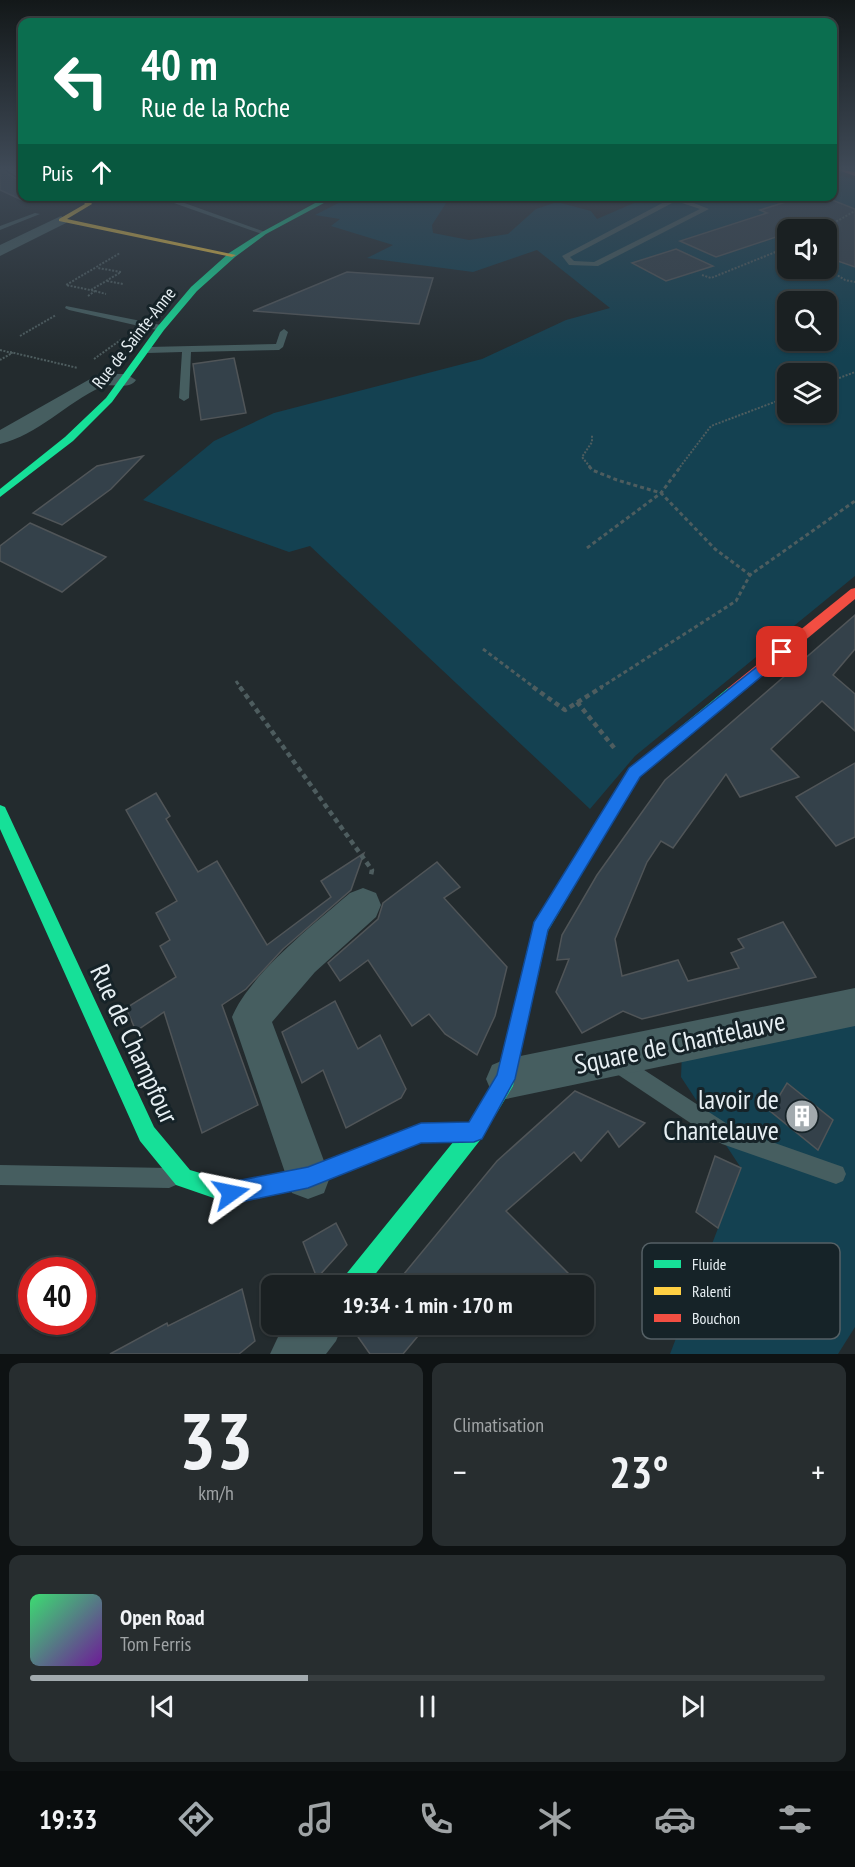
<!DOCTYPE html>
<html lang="fr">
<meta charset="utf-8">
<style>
body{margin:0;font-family:"PT Sans Narrow",sans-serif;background:#272d2f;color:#f1f3f6;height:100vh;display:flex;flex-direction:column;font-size:22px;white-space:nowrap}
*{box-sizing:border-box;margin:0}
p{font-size:20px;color:#9fa3a5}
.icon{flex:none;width:33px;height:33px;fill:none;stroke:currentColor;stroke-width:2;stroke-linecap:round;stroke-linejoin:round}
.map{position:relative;height:1354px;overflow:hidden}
.side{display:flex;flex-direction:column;gap:9px;padding:9px;background:#0e1213;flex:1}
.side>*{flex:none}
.hud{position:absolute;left:18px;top:18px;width:819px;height:183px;border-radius:12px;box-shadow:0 2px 4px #0004,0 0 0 2px #383e40;background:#0b6e4f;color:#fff;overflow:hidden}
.tools{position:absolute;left:777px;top:219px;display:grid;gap:12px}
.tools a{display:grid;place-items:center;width:60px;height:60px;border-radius:12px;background:#1a2022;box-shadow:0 2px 4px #0004,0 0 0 2px #383e40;font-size:30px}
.speed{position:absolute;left:18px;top:1257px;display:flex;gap:12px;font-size:30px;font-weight:700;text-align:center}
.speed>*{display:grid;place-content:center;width:78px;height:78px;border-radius:50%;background:#1a2022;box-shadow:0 2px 4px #0004,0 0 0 2px #383e40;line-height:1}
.speed .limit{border:9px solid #d22;background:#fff;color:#111}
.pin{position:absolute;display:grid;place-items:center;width:51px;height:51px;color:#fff;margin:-26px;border-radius:12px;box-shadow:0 3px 9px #0006}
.me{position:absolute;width:66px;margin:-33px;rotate:78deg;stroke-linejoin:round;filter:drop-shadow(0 0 4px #0008)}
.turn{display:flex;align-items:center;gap:21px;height:126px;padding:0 24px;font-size:27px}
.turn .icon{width:78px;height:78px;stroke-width:2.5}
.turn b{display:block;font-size:42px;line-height:51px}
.then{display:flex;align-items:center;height:57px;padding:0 24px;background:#0003;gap:12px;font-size:22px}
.big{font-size:45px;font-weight:600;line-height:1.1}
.side .widget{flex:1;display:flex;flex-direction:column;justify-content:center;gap:9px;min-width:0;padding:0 21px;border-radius:12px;background:#272d2f}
.side .dial{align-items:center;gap:0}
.dial b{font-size:78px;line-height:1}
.song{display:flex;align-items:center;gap:18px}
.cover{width:72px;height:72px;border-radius:9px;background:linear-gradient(135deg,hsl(140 70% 55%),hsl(280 70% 35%))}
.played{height:6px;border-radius:3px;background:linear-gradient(90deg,#a2aaae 35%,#383e40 35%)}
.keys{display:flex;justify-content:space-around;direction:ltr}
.heat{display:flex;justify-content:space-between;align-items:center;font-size:33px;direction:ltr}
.side .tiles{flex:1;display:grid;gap:9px;grid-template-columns:1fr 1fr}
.widget:last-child{grid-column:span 2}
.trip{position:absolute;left:261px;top:1275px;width:333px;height:60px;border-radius:12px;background:#1a2022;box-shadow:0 2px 4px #0004,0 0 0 2px #383e40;font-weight:600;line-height:60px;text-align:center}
.menu{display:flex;height:96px;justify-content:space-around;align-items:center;background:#0a0d0e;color:#9fa3a5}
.menu .icon{width:42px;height:42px}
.menu .selected{color:#a2aaae}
.menu b{font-size:27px;color:#f1f3f6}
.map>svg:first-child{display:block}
.green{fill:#144151;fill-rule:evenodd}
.building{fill:#34414a;stroke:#505558;stroke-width:1.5}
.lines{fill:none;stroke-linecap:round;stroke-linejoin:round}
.path-far2{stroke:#4e5d5f;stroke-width:2;stroke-dasharray:2 1.5;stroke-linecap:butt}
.path-far1{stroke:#4e5d5f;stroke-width:3;stroke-dasharray:4 3;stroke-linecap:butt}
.path{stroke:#4e5d5f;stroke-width:4.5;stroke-dasharray:5 4;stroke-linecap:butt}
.lane{fill:#465e60;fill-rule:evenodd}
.street{fill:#465e60;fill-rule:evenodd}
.fast{fill:#16e098;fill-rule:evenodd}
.slow{fill:#ffcf43;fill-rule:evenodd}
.jam{fill:#f24e42;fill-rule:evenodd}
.route{fill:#1a73e8;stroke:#114b97;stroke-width:1.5}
.labels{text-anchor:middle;stroke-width:6;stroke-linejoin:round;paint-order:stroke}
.far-street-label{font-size:18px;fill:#e7eff3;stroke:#162328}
.near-street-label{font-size:27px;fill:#e7eff3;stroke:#162328}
.near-poi-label{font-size:27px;fill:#e7eff3;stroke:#162328;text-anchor:end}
.key{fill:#162328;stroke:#556065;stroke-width:1.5}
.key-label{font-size:16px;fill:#e7eff3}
</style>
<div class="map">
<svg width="855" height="1354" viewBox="0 0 855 1354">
<rect width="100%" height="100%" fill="#232b2e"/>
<!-- green -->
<g class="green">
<path d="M 833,173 L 855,180 L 855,576 L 635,756 L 590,809 L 310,546 L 289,552 L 143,500 L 214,441 L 274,413 L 482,359 L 566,320 L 610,308 L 537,250 L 473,272 L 367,258 L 393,245 L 331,226 L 340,219 L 315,215 L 350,197 L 450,197 L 432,225 L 433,233 L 469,240 L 508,234 L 536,209 L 557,202 L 591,211 L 597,219 L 634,203 L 623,197 L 832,196 ZM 788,230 L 826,230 L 826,268 L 788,268 ZM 788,302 L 826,302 L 826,340 L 788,340 ZM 788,374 L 826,374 L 826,412 L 788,412 Z"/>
<path d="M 855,1023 L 855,1327 L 838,1354 L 670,1354 L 741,1168 L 681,1077 L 682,1052 Z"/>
</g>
<!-- building -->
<g class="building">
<path d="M 0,169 L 22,182 L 22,200 L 0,190 Z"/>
<path d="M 805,196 L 822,196 L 855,209 L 855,267 L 826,257 L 826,220 L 798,230 L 788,230 L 788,233 L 716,257 L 680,241 L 767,213 L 760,210 Z"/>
<path d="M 676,249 L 713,266 L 666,281 L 632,263 Z"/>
<path d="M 347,272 L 433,278 L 419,324 L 253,311 Z"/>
<path d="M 234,358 L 246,413 L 201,420 L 193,364 Z"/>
<path d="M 143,456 L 111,489 L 62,525 L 33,513 L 97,466 Z"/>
<path d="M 30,523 L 106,557 L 62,592 L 0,561 L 0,546 Z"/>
<path d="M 855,615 L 855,649 L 833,675 L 855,694 L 855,731 L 822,701 L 771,749 L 799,777 L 740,797 L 726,774 L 673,848 L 661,841 L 647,862 L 615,939 L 622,976 L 678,960 L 688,981 L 739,968 L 731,953 L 744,948 L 738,939 L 783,922 L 816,977 L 642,1019 L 623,1011 L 582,1033 L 556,992 L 569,959 L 557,960 L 562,935 L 597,875 L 665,780 Z"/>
<path d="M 855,763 L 855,837 L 836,846 L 796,797 Z"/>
<path d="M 156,793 L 170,816 L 166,819 L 198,872 L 217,861 L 267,945 L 331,897 L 321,881 L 364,853 L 351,890 L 283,949 L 246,989 L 222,1005 L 258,1105 L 202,1133 L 164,1012 L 136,1031 L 126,1008 L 176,977 L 160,946 L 170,940 L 156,913 L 177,901 L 126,810 Z"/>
<path d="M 437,862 L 460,887 L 444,898 L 507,967 L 495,1016 L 477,1055 L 445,1034 L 429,1014 L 412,1026 L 368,960 L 340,981 L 328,963 L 378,919 L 383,903 Z"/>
<path d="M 335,1001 L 358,1049 L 380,1035 L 406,1089 L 401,1098 L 346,1128 L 323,1070 L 302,1083 L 282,1032 Z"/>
<path d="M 787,1083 L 833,1120 L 818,1150 L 770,1111 Z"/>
<path d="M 575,1091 L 645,1123 L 619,1147 L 608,1131 L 581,1161 L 574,1152 L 506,1211 L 581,1286 L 394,1286 L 497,1161 Z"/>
<path d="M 715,1156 L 741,1168 L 718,1228 L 696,1212 Z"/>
<path d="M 336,1223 L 347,1245 L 317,1278 L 303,1242 Z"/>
<path d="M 242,1289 L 255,1341 L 239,1354 L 110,1354 L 167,1323 L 168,1326 Z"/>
<path d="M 363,1324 L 428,1324 L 403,1354 L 370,1354 L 356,1334 Z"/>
</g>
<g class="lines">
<!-- path-far2 -->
<g class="path-far2">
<path d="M 110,201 L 141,198"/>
<path d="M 821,230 L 855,211"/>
<path d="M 826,268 L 845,280 L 855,282"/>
<path d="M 702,275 L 711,278 L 788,247"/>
<path d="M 107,281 L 123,284"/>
<path d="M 91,290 L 121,272 L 98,268"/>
<path d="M 95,291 L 106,294"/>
<path d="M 88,296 L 95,291 L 66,285 L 120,253"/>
<path d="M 20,336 L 56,315"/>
<path d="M 0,350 L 12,353 L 0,360"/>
<path d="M 10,352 L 78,368"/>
<path d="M 94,359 L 122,339"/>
<path d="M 826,383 L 855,372"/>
<path d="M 590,467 L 582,457 L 592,442 L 592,435"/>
<path d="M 680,467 L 711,426 L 788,397"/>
</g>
<!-- path-far1 -->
<g class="path-far1">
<path d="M 589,466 L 592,470 L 617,480 L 661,493 L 715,549 L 750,575"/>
<path d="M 587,548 L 661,493 L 681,466"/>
<path d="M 483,649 L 535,688"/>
<path d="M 236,681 L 241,688"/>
<path d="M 600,688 L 736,601 L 750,575 L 855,501"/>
</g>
<!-- path -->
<g class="path">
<path d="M 240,687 L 372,870 L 371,875"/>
<path d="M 533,687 L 565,710 L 602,687"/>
<path d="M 577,702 L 615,749"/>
</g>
<!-- lane -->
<g class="lane">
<path d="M 154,196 L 165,196 L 268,233 L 262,234 Z"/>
<path d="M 665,196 L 676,196 L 709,209 L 598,266 L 569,265 L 562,256 L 670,199 ZM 676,201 L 700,209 L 594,262 L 574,261 L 570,257 Z"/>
<path d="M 35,213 L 40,214 L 0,230 L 0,226 Z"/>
<path d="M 66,306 L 161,325 L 165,328 L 161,331 L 69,310 L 65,308 Z"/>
<path d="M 284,329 L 288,332 L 283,347 L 279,350 L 191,352 L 189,398 L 184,401 L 179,398 L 182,352 L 148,353 L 144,350 L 148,347 L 276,344 L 280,332 Z"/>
<path d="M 618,1053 L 735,1129 L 843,1167 L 846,1174 L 843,1181 L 836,1184 L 722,1144 L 611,1070 L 608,1063 L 611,1056 Z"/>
<path d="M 0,1165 L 169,1168 L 176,1171 L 179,1178 L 176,1185 L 169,1188 L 0,1185 Z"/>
</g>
<!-- street -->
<g class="street">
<path d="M 5,169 L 20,169 L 22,180 Z"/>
<path d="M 61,216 L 68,220 L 66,223 L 0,256 L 0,245 Z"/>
<path d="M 99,374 L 126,374 L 136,380 C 128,391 112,382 101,387 C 66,403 38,435 0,444 L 0,430 Z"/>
<path d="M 363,888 L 376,893 L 381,905 L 376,917 L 315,972 L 272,1022 L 330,1177 L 324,1193 L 308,1199 L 292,1193 L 232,1017 C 249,975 315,923 350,893 Z"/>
<path d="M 855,988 L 855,1026 L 506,1099 L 492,1093 L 486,1079 L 492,1065 L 506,1059 Z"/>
<path d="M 287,1324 L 343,1324 L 336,1341 L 326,1354 L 270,1354 L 278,1337 Z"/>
</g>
<!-- fast -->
<g class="fast">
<path d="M 328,196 L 337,196 L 266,234 L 235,257 L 197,291 L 164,330 L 112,402 L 73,441 L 0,497 L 0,489 L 65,437 L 106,398 L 158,326 L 191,287 L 229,253 L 262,232 Z"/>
<path d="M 733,687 L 738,688 L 740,692 L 738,696 L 640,776 L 548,931 L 513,1086 L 481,1139 L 366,1286 L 340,1286 L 343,1278 L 467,1125 L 497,1075 L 534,922 L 630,768 L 728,688 Z"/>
<path d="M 0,805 L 5,807 L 154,1127 L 190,1170 L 231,1182 L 252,1179 L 259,1182 L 262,1189 L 259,1196 L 231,1204 L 176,1185 L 140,1141 L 0,829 Z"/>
</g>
<!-- slow -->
<g class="slow">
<path d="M 79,196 L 86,196 L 92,204 L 67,219 L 236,255 L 232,257 L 59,221 L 59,219 L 85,204 Z"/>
<path d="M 474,1122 L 481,1125 L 484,1132 L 481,1139 L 474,1142 L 421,1143 L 308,1187 L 252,1199 L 245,1196 L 242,1189 L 245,1182 L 252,1179 L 308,1167 L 421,1123 Z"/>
</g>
<!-- jam -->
<g class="jam">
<path d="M 837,169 L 855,172 L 855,176 L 838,170 Z"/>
<path d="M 855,588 L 855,599 L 738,696 L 728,696 L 726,692 L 728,688 L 851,589 Z"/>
</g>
</g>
<!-- sky -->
<linearGradient id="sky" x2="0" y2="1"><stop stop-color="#131819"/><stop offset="0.47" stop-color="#3f4a57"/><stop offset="1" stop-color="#3f4a57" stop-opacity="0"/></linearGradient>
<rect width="855" height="359" fill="url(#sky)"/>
<!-- route -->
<path class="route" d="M 782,647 L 788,652 L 786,656 L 640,777 L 548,930 L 515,1079 L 482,1139 L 474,1142 L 421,1143 L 308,1188 L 231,1204 L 223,1201 L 220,1193 L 223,1186 L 231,1182 L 308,1167 L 421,1123 L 469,1122 L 497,1075 L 534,922 L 629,768 Z"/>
<!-- icons -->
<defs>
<symbol id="building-disc" viewBox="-11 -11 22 22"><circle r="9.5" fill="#a2aaae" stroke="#162328"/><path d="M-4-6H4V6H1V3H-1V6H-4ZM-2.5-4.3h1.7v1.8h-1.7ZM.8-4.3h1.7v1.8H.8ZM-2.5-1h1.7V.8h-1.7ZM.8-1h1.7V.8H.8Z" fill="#fff"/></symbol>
</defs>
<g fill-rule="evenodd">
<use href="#building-disc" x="783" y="1097" width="38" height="38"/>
</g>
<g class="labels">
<!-- far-street labels -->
<g class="far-street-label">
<text transform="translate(134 338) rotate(-52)" y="6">Rue de Sainte-Anne</text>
</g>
<!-- near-street labels -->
<g class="near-street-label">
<text transform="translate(680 1043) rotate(-12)" y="9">Square de Chantelauve</text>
<text transform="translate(134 1044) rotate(65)" y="9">Rue de Champfour</text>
</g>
<!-- near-poi labels -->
<g class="near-poi-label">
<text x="779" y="1109">lavoir de<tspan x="779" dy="31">Chantelauve</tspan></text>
</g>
</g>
<!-- legend -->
<rect x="642" y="1243" width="198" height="96" rx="9" class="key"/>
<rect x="654" y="1260" width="27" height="8" fill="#16e098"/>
<rect x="654" y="1287" width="27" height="8" fill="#ffcf43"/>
<rect x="654" y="1314" width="27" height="8" fill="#f24e42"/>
<g class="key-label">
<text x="692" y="1270">Fluide</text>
<text x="692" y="1297">Ralenti</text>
<text x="692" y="1324">Bouchon</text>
</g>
</svg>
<div class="tools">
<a><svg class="icon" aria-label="sound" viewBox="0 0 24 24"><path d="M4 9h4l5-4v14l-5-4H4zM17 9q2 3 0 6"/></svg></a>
<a><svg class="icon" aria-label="search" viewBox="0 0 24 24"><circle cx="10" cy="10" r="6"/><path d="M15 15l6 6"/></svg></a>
<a><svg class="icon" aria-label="layers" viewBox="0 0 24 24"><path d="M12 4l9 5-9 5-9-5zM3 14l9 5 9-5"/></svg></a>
</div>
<div class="speed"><div class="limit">40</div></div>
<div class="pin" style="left:782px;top:652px;background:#d93025"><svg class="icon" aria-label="arrive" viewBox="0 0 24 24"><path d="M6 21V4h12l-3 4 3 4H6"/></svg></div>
<svg class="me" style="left:231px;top:1193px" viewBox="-20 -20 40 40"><path d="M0-17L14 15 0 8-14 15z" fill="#1a73e8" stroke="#fff" stroke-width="4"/></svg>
<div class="trip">19:34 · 1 min · 170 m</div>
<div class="hud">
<div class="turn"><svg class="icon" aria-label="left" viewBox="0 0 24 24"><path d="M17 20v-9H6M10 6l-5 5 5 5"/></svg><div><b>40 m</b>Rue de la Roche</div></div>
<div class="then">Puis<svg class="icon" aria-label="ahead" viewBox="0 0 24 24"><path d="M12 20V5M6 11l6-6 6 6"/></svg></div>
</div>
</div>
<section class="side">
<div class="tiles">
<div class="widget dial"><b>33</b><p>km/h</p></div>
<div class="widget"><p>Climatisation</p>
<div class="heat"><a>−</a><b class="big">23°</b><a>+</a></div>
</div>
<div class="widget">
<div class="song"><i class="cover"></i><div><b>Open Road</b><p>Tom Ferris</p></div></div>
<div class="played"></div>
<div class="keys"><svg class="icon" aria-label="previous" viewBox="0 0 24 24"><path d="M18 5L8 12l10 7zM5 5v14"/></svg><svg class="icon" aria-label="pause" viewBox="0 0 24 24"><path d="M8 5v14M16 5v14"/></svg><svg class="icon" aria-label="next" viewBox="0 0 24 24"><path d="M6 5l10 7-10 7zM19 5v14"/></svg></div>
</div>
</div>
</section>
<nav class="menu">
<b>19:33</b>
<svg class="icon selected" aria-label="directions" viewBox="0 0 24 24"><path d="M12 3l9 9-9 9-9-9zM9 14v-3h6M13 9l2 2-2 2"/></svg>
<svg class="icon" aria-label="music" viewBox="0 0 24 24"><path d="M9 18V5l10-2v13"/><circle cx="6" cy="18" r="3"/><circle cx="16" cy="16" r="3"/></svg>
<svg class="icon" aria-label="phone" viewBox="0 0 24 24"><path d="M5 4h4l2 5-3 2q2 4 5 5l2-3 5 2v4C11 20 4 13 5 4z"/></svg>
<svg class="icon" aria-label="climate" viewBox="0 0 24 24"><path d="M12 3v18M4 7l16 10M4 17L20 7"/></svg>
<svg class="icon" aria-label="car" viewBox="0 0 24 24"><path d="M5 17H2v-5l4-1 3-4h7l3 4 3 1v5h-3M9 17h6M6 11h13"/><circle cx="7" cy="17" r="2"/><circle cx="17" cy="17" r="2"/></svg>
<svg class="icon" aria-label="filters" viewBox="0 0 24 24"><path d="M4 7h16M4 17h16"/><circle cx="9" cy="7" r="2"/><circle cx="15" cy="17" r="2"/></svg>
</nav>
